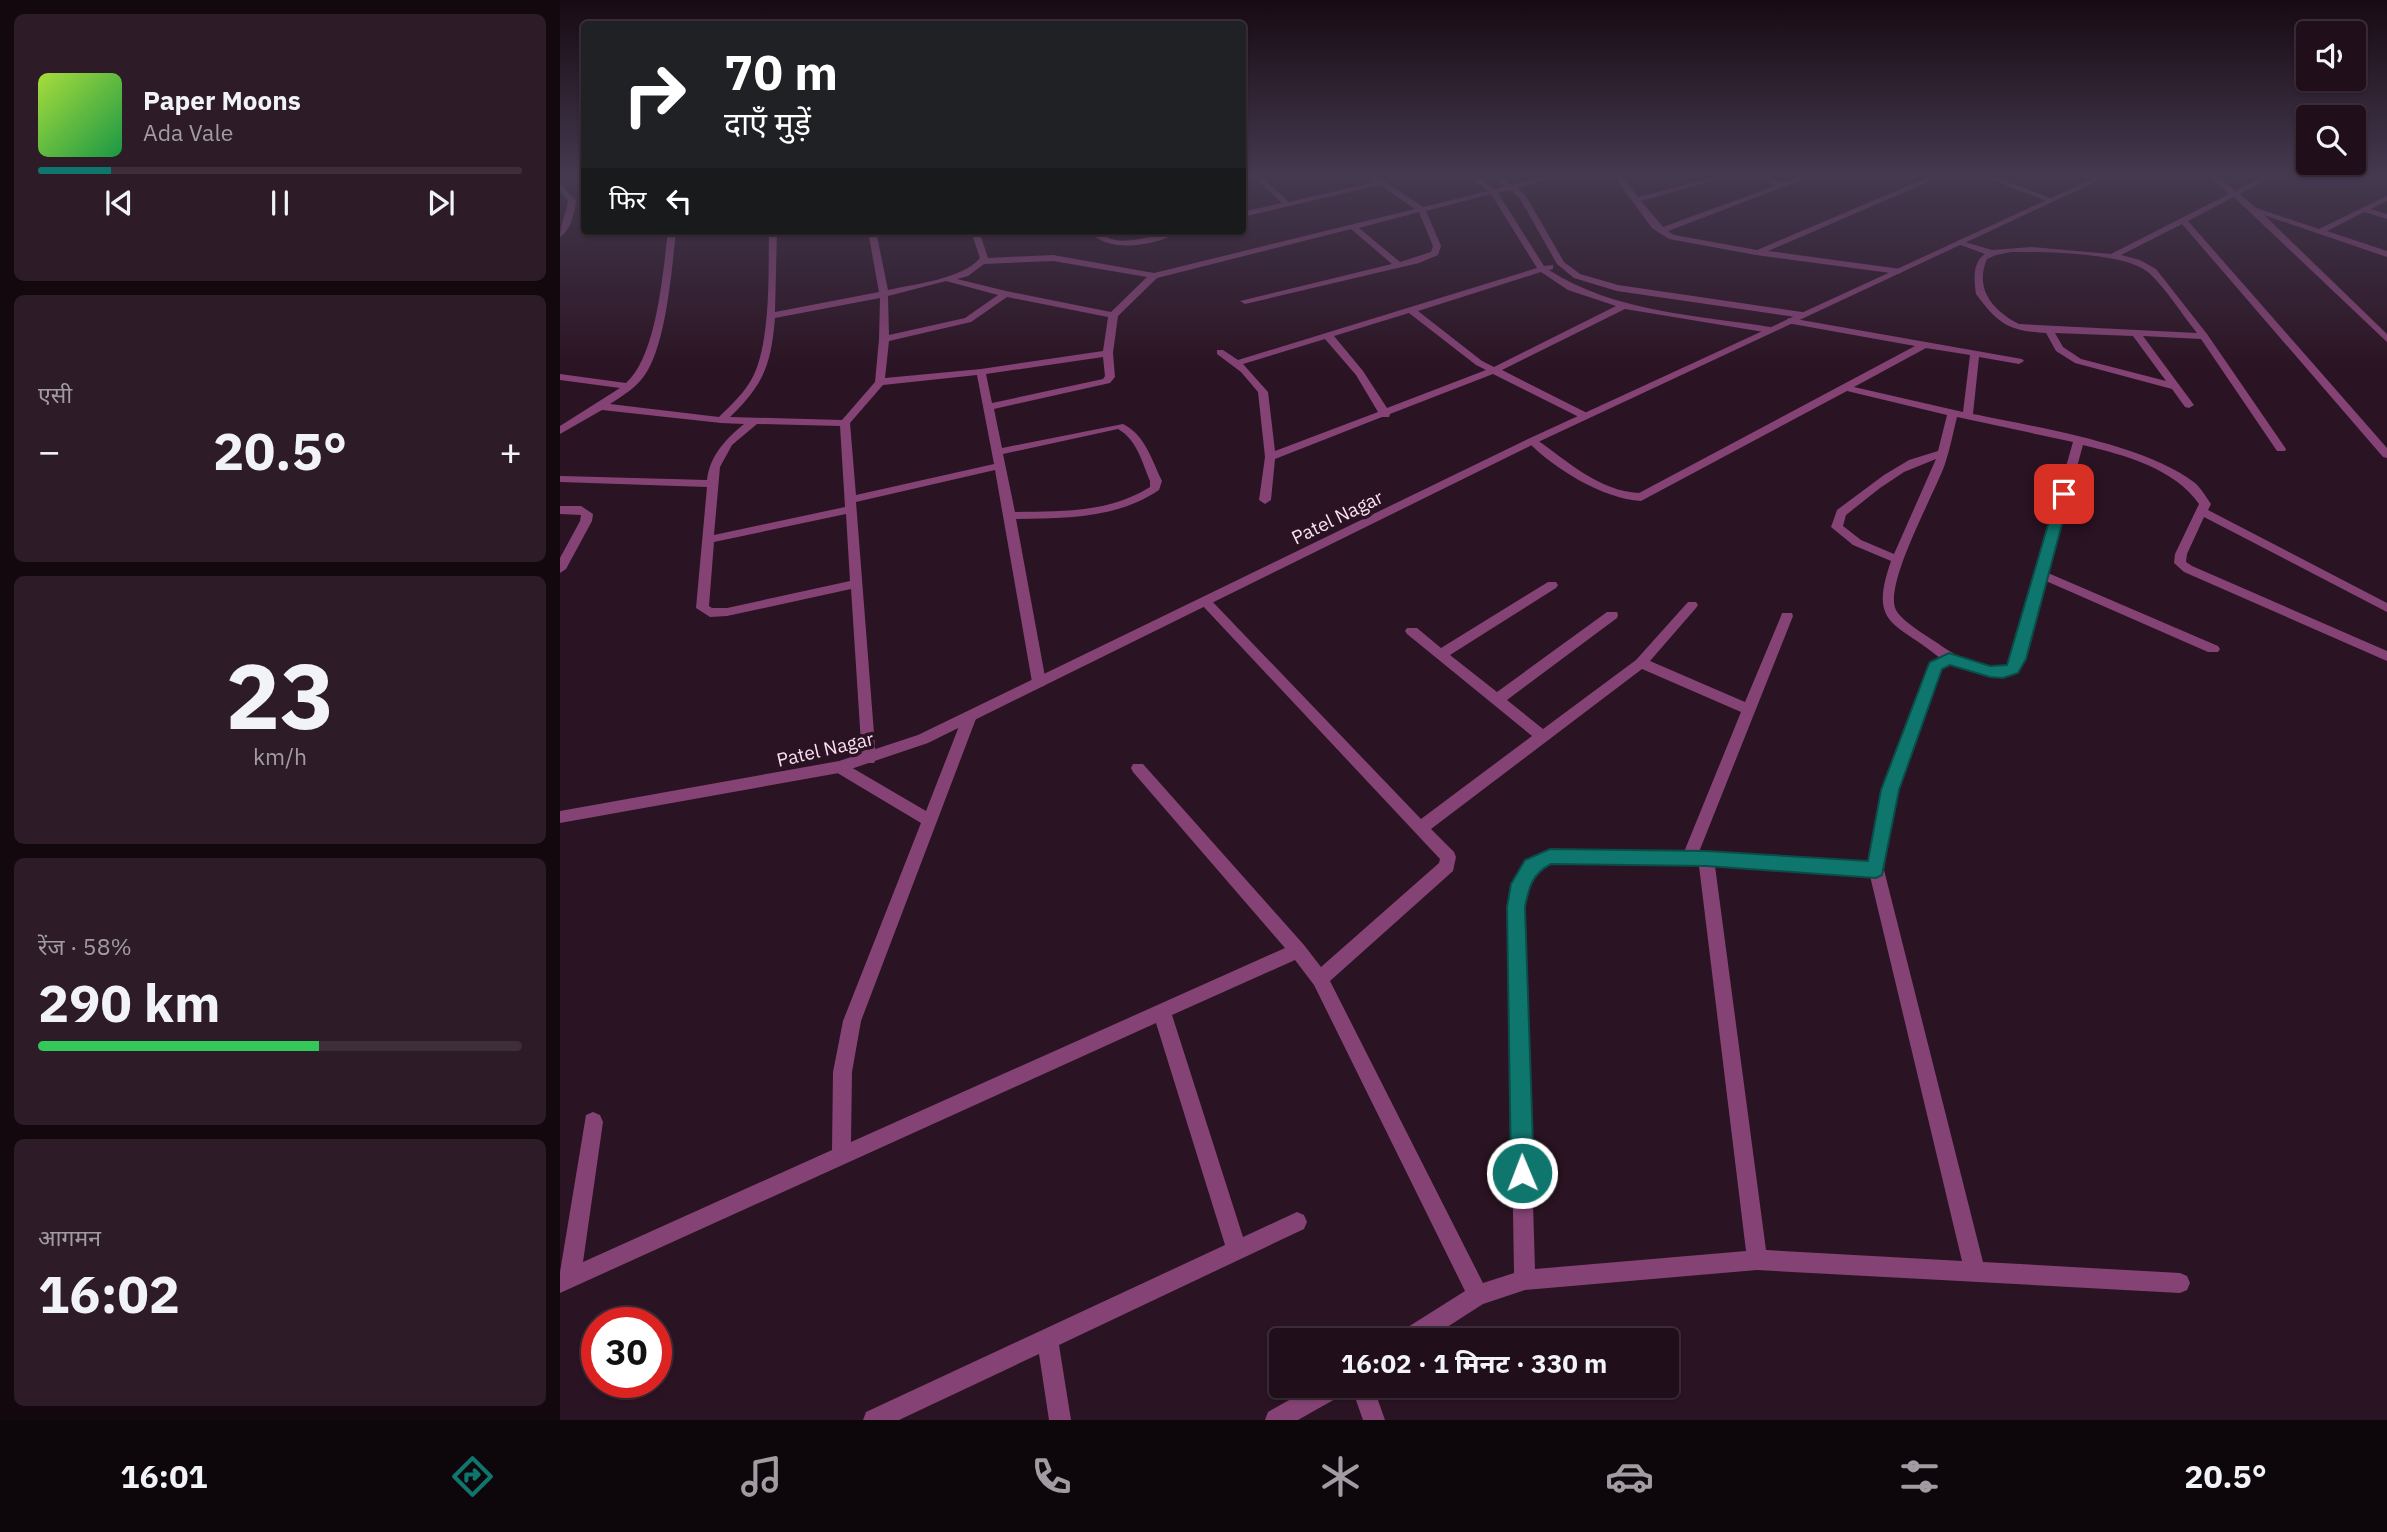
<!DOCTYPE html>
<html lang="hi">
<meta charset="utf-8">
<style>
body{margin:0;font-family:"IBM Plex Sans","Noto Sans Devanagari",sans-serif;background:#2d1c27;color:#f1f3f6;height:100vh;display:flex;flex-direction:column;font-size:26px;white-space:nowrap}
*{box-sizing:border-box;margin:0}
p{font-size:23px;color:#a29ca2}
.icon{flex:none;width:38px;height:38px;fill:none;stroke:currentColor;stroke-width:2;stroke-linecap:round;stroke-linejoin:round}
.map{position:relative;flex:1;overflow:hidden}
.drawer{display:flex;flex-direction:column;gap:14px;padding:14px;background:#12080e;width:560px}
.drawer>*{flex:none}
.hud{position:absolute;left:21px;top:21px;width:665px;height:214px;border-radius:7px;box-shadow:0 2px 5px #0004,0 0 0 2px #3d2e39;background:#202124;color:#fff;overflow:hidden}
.buttons{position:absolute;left:1736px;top:21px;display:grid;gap:14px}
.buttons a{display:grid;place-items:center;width:70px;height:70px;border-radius:7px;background:#200e1a;box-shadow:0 2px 5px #0004,0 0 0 2px #3d2e39;font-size:35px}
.speed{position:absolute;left:21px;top:1307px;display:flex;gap:14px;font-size:35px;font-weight:700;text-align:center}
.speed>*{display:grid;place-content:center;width:91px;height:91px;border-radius:50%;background:#200e1a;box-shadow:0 2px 5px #0004,0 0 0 2px #3d2e39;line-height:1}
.speed .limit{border:10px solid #d22;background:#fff;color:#111}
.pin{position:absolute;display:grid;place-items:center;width:60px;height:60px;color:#fff;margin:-30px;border-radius:14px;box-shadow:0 4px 10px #0006}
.me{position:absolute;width:77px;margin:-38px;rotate:359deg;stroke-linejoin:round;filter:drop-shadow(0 0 5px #0008)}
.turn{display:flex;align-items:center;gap:24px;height:147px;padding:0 28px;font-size:32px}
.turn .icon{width:91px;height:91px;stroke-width:2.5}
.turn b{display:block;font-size:49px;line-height:60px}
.then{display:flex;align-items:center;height:66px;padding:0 28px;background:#0003;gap:14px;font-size:26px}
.big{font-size:52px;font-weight:700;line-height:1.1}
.drawer .tile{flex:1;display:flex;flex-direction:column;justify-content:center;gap:10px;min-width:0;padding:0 24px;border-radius:10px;background:#2d1c27}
.drawer .dial{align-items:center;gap:0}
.dial b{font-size:91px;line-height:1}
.song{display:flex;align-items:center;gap:21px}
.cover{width:84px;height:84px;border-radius:10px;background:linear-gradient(135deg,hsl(80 70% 55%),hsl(140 70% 35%))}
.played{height:7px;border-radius:4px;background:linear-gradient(90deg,#0f766e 15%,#3d2e39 15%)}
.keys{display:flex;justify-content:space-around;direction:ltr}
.heat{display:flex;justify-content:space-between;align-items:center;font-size:38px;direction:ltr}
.charge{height:10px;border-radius:5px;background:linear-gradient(90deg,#34c759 58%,#3d2e39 0)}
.trip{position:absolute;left:709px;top:1328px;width:410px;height:70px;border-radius:7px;background:#200e1a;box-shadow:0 2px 5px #0004,0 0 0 2px #3d2e39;font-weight:700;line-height:70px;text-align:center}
.tab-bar{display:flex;height:112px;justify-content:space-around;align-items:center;background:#0d060a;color:#a29ca2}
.tab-bar .icon{width:49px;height:49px}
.tab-bar .active{color:#0f766e}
.tab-bar b{font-size:32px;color:#f1f3f6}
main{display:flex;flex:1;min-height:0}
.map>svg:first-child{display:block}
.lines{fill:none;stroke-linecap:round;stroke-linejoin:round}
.minor{fill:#854275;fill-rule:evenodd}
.tertiary{fill:#854275;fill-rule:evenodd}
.route{fill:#0f766e;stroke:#0a4d48;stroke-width:2}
.labels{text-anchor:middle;stroke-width:7;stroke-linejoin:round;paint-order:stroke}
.street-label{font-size:19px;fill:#fddff3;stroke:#2a1322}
</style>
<main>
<section class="drawer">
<div class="tile">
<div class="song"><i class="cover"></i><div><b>Paper Moons</b><p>Ada Vale</p></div></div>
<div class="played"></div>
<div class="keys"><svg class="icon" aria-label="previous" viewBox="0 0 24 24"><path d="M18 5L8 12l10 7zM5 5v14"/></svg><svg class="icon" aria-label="pause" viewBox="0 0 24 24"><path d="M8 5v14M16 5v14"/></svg><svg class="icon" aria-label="next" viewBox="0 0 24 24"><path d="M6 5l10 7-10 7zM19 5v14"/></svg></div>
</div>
<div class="tile"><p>एसी</p>
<div class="heat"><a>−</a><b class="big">20.5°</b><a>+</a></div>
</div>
<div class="tile dial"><b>23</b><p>km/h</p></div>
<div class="tile"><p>रेंज · 58%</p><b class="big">290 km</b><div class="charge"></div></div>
<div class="tile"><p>आगमन</p><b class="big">16:02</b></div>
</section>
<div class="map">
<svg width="1827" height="1420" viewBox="0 0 1827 1420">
<rect width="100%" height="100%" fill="#2a1322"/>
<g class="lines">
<!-- minor -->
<g class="minor">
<path d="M 692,175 L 700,175 L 729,202 L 815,182 L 806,175 L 815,175 L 863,207 L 928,191 L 907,175 L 915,175 L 935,189 L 945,186 L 932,175 L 940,175 L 952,185 L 992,175 L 1004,175 L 957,188 L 966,196 L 1004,262 L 1020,274 L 1058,285 L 1242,312 L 1247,315 L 1242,318 L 1057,291 L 1014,278 L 997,264 L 959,197 L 950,190 L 938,193 L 984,266 L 993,265 L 993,269 L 989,270 C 1054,312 1136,315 1210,327 L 1215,330 L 1210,333 L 1065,309 L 942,370 L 1029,414 L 1029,418 L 1021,418 L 933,374 L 830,414 L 829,417 L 822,417 L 715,459 L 711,500 L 705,504 L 699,500 L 705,457 L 698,392 L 681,372 L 657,354 L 657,350 L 663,350 L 678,360 L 977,268 L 931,194 L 866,211 L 881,246 L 878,255 L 859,263 L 685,304 L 680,301 L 832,264 L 791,229 L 597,278 L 558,316 L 553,353 L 555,377 L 550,383 L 434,409 L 442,448 L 563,424 C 585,435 592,460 602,481 L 599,490 C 556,519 506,518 456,519 L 486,682 L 484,686 L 479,687 L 472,682 L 435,470 L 296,502 L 316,759 L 314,763 L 304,763 L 302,759 L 291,589 L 167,616 L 150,617 L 136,608 L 147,487 L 0,482 L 0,476 L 2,476 L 147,480 C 150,455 166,439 184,424 L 161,423 L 42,410 L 0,434 L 0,426 L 60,388 L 0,380 L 0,374 L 66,383 C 97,356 103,271 108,231 L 116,231 C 112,268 106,347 84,376 C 76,388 62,396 50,404 L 159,417 C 169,407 180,397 188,385 C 212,351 208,272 209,231 L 217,231 L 215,312 L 319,292 L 308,231 L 316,231 L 328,290 C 354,284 403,279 420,258 L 411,231 L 419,231 L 428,258 L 493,255 L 594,273 L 855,209 L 820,185 L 682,217 L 682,212 L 722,203 ZM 859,212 L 873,246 L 871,252 L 840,262 L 799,228 ZM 493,261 L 587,277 L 551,312 L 446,291 L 397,279 L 408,276 L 424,264 ZM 981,272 L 1008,290 L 1056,306 L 934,367 L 922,361 L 858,311 ZM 386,281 L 438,295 L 405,318 L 329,335 L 328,296 ZM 447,297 L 548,317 L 543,351 L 421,369 L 325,378 L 329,341 L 411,322 ZM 320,298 L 319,339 L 315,382 L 282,420 L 170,417 C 204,384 211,365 215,318 ZM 849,313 L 916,365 L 926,370 L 827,408 L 803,371 L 774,336 ZM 765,339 L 796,375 L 818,412 L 715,451 L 708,392 L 683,364 ZM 543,357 L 545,376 L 543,379 L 432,403 L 426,374 ZM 417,375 L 434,464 L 296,495 L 290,423 L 323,385 ZM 197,424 L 280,426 L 285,507 L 154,535 L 160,467 L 172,445 ZM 558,429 C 577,440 582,462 590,481 L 590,487 C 549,513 502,511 455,512 L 443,454 ZM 286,514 L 290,581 L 167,608 L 152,608 L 149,606 L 154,542 Z"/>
<path d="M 1053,175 L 1061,175 L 1078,197 L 1163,175 L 1174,175 L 1081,201 L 1103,227 L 1215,186 L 1195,175 L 1204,175 L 1222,183 L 1245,175 L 1255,175 L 1108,231 L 1114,235 L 1197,250 L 1374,175 L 1384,175 L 1208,251 L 1341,269 L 1341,273 L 1338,274 L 1196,255 L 1109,239 L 1092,228 Z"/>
<path d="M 1420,175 L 1430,175 L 1496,200 L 1489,202 Z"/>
<path d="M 1647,175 L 1655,175 L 1675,191 L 1707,175 L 1716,175 L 1680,194 L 1696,208 L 1759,229 L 1827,196 L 1827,201 L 1811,209 L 1827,214 L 1827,219 L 1804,212 L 1767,231 L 1827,251 L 1827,257 L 1704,215 L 1827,334 L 1827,342 L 1674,197 L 1628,221 L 1827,448 L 1827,458 L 1823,457 L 1622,224 L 1561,255 L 1580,260 L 1596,269 L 1647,334 L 1726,449 L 1725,451 L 1717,451 L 1641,339 L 1583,336 L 1634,405 L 1629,408 L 1625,407 L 1612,389 L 1515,363 L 1496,351 L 1486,333 C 1449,331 1438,324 1416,294 C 1414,280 1412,263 1425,254 L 1398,244 L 1398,240 L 1432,250 L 1472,247 L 1551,254 L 1669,194 ZM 1451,252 C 1482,252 1566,252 1589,273 C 1606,288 1622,315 1637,333 L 1459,324 C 1433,311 1414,289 1427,259 L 1436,255 ZM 1495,333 L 1573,336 L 1606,381 L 1521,359 L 1503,347 Z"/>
<path d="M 0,183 L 16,201 C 14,214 11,230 0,237 C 0,225 6,214 8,201 L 0,190 Z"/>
<path d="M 529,231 L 538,231 C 561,253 595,231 622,231 C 597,245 550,255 529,231 Z"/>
<path d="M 1230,318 L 1462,359 L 1464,361 L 1459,364 L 1419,357 L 1413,414 C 1476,427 1585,444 1635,483 C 1641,488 1646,497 1651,504 L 1648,510 L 1827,603 L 1827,612 L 1644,517 L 1627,554 L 1626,562 L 1632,566 L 1827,651 L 1827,661 L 1624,572 L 1614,563 L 1615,554 L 1639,504 C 1614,468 1564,455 1523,445 L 1488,573 L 1658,646 L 1660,649 L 1658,652 L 1648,652 L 1486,581 L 1465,659 L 1458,672 C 1434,680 1414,671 1390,664 L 1382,669 L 1337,790 L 1324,870 L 1423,1262 L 1620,1273 L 1627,1276 L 1630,1283 L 1627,1290 L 1620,1293 L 1197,1270 L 965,1290 L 923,1304 L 867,1340 L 837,1340 L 840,1332 L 905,1291 L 754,985 L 735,960 L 612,1015 L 683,1237 L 737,1212 L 744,1215 L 747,1222 L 744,1229 L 499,1345 L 511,1420 L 489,1420 L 479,1354 L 339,1420 L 303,1420 L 306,1412 L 665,1245 L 596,1023 L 0,1293 L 0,1272 L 26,1115 L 33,1112 L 40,1115 L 43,1122 L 23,1262 L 272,1150 L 273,1072 L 283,1021 L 361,823 L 274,771 L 272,767 L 274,763 L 284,763 L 366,811 L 403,716 L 405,712 L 415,712 L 417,716 L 301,1021 L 292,1072 L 291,1142 L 725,948 L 573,772 L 571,768 L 573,764 L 583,764 L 744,945 L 761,967 L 879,863 L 880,859 L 641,604 L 639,601 L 641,598 L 649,598 L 861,819 L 972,736 L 847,634 L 845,631 L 847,628 L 857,628 L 881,648 L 988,582 L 996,582 L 998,585 L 996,588 L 890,655 L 937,692 L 1047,612 L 1057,612 L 1058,615 L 1057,618 L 947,700 L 983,729 L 1076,660 L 1128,602 L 1136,602 L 1138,605 L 1136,608 L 1090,661 L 1185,702 L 1221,616 L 1222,613 L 1232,613 L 1233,616 L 1139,852 L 1309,863 L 1323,790 L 1369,666 L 1380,658 C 1336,621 1308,627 1331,561 L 1293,545 L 1271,527 L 1277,510 L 1324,475 L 1349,460 L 1378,451 L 1387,415 L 1287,391 L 1081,501 C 1043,499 993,468 967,441 L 968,439 L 976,439 C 1007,461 1039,491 1079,493 L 1355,346 L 1227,323 L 1227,319 ZM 1366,348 L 1410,355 L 1403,412 L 1294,387 ZM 1397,417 L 1513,442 L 1451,659 L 1448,666 C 1428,671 1399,658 1383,647 C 1371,638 1343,623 1336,610 C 1323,585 1375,493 1385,464 C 1390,449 1393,433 1397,417 ZM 1376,459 L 1334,554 L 1301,540 L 1283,526 L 1286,515 L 1320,488 L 1344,472 ZM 1082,669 L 1181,712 L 1124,852 L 990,850 L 969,861 L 959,871 L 952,889 L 948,907 L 954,1273 L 923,1283 L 770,981 L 893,871 L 896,857 L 894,852 L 871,829 ZM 992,864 L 1139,866 L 1186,1251 L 975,1269 L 964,907 C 968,887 973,874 992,864 ZM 1155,866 L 1310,876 L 1402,1261 L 1206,1250 Z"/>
<path d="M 0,506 L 21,506 L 33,514 L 32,521 L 6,569 L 0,573 L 0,558 L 20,521 L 21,515 L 0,514 Z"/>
<path d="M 754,1386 L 787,1386 L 784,1394 L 738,1420 L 705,1420 L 708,1412 Z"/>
<path d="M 791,1386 L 813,1386 L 825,1420 L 803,1420 Z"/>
</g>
<!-- tertiary -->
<path class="tertiary" d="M 1541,175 L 1550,175 L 976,443 L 368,743 L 279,773 L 0,823 L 0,811 L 279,761 L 358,735 L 968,439 Z"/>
</g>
<!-- sky -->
<linearGradient id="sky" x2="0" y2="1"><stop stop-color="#170a13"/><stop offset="0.47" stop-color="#44394f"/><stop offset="1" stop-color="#44394f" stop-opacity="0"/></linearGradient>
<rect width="1827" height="373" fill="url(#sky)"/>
<!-- route -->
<path class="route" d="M 1504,490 L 1510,494 L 1466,659 L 1458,673 L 1443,678 L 1430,677 L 1390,665 L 1382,669 L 1339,790 L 1322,875 L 1316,878 L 1146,866 L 991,864 C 972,874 969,887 965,907 L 974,1173 L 970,1181 L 962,1185 L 955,1181 L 951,1173 L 947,907 L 951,884 L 965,860 L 990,849 L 1146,851 L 1308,861 L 1321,790 L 1368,666 L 1370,662 L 1389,653 L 1430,666 L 1447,665 L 1497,494 Z"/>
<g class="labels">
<!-- street labels -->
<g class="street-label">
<text transform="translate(777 517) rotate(-26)" y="7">Patel Nagar</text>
<text transform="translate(265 749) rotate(-13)" y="7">Patel Nagar</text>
</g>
</g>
</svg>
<div class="buttons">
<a><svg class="icon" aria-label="sound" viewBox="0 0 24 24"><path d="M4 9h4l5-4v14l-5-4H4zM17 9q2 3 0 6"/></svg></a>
<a><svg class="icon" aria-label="search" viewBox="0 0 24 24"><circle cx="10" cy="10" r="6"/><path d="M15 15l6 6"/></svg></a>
</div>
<div class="speed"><div class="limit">30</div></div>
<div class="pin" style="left:1504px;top:494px;background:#d93025"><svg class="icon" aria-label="arrive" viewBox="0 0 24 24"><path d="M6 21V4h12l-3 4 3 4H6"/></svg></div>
<svg class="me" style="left:962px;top:1173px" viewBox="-20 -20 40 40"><circle r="17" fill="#0f766e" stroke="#fff" stroke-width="3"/><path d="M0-11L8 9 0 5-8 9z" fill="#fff"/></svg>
<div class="trip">16:02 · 1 मिनट · 330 m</div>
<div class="hud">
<div class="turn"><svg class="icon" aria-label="right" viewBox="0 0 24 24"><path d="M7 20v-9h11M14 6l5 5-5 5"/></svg><div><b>70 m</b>दाएँ मुड़ें</div></div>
<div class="then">फिर<svg class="icon" aria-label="left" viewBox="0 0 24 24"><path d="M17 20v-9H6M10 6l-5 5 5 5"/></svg></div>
</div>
</div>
</main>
<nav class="tab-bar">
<b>16:01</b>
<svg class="icon active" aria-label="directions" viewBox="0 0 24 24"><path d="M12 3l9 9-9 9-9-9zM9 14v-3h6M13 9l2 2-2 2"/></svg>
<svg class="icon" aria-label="music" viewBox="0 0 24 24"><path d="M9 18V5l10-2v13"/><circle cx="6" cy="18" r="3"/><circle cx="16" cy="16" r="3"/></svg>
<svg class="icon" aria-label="phone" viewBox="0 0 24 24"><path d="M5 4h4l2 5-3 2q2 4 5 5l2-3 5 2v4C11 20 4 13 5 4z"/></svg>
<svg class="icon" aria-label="climate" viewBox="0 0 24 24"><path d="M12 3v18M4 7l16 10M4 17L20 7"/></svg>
<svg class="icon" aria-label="car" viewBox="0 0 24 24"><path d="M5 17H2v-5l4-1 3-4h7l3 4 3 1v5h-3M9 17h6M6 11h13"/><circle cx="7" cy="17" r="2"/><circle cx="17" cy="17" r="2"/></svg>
<svg class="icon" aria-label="filters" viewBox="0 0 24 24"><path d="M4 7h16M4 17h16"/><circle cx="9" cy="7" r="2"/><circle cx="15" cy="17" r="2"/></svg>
<b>20.5°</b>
</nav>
